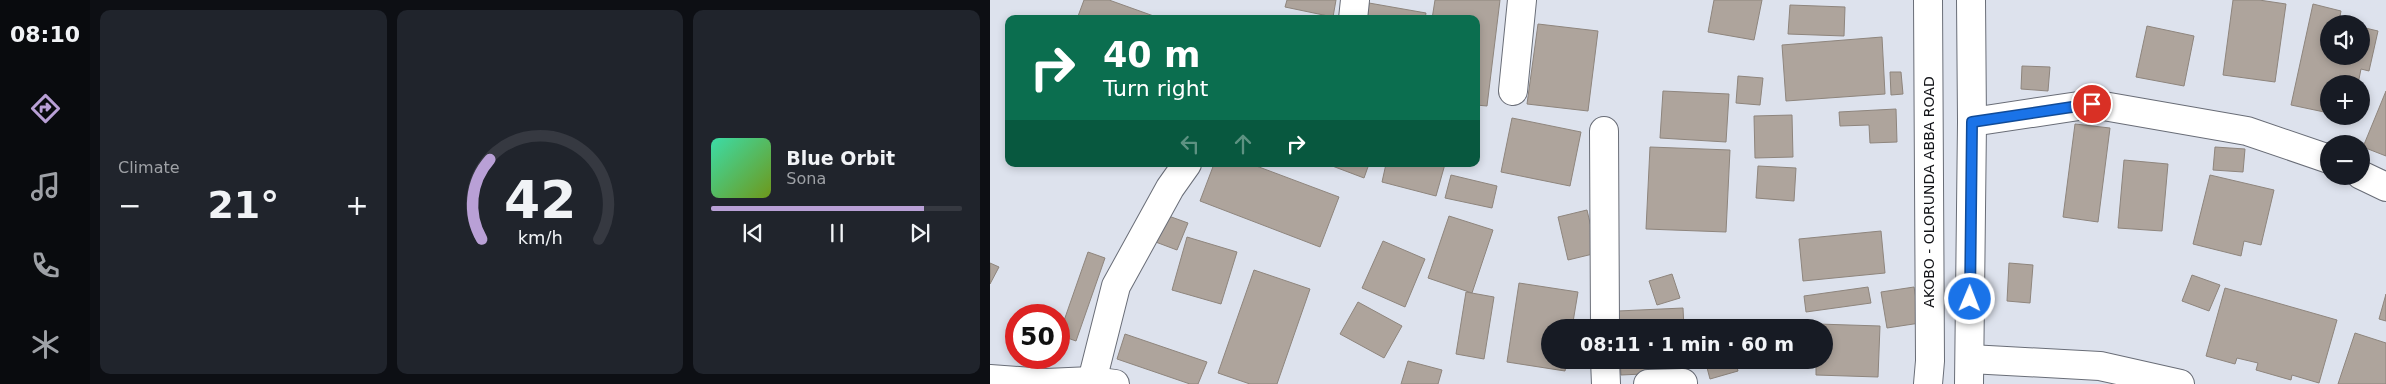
<!DOCTYPE html>
<meta charset="utf-8">
<style>
body{margin:0;font-family:"DejaVu Sans",sans-serif;background:#20242c;color:#f1f3f6;height:100vh;display:flex;flex-direction:column;font-size:19px;white-space:nowrap}
*{box-sizing:border-box;margin:0}
p{font-size:16px;color:#9ea1a6}
.icon{flex:none;width:28px;height:28px;fill:none;stroke:currentColor;stroke-width:2;stroke-linecap:round;stroke-linejoin:round}
.map{position:relative;flex:1;overflow:hidden}
.sheet{display:flex;flex-direction:column;gap:10px;padding:10px;background:#0d0f14;width:900px}
.sheet>*{flex:none}
.hud{position:absolute;left:15px;top:15px;width:475px;height:152px;border-radius:10px;box-shadow:0 2px 8px #0003;background:#0b6e4f;color:#fff;overflow:hidden}
.buttons{position:absolute;left:1330px;top:15px;display:grid;gap:10px}
.buttons a{display:grid;place-items:center;width:50px;height:50px;border-radius:50%;background:#171b24;box-shadow:0 2px 8px #0003;font-size:25px}
.speed{position:absolute;left:15px;top:304px;display:flex;gap:10px;font-size:25px;font-weight:700;text-align:center}
.speed>*{display:grid;place-content:center;width:65px;height:65px;border-radius:50%;background:#171b24;box-shadow:0 2px 8px #0003;line-height:1}
.speed .limit{border:8px solid #d22;background:#fff;color:#111}
.pin{position:absolute;display:grid;place-items:center;width:42px;height:42px;color:#fff;margin:-21px;border:2px solid #fff;border-radius:50%;box-shadow:0 1px 5px #0007}
.me{position:absolute;width:55px;margin:-28px;rotate:1deg;stroke-linejoin:round;filter:drop-shadow(0 0 4px #0008)}
.turn{display:flex;align-items:center;gap:18px;height:105px;padding:0 15px;font-size:22px}
.turn .icon{width:65px;height:65px;stroke-width:2.5}
.turn b{display:block;font-size:35px;line-height:42px}
.lanes{display:flex;align-items:center;height:48px;padding:0 15px;background:#0003;justify-content:center;gap:25px;direction:ltr}
.lanes .off{opacity:.35}
.big{font-size:38px;font-weight:700;line-height:1.1}
.sheet .tile{flex:1;display:flex;flex-direction:column;justify-content:center;gap:8px;min-width:0;padding:0 18px;border-radius:10px;background:#20242c}
.sheet .dial{align-items:center;gap:0}
.dial svg{height:130px;overflow:visible;fill:none;stroke:#363941;stroke-width:7;stroke-linecap:round;text-anchor:middle}
.dial text{fill:#f1f3f6;stroke:none}
.song{display:flex;align-items:center;gap:15px}
.cover{width:60px;height:60px;border-radius:8px;background:linear-gradient(135deg,hsl(160 70% 55%),hsl(80 70% 35%))}
.played{height:5px;border-radius:2px;background:linear-gradient(90deg,#b9a0d6 85%,#363941 85%)}
.keys{display:flex;justify-content:space-around;direction:ltr}
.heat{display:flex;justify-content:space-between;align-items:center;font-size:28px;direction:ltr}
.sheet .tiles{flex:1;display:grid;gap:10px;grid-template-columns:repeat(3,1fr)}
.trip{position:absolute;left:551px;top:319px;width:292px;height:50px;border-radius:25px;background:#171b24;box-shadow:0 2px 8px #0003;font-weight:700;line-height:50px;text-align:center}
main{display:flex;flex:1;min-height:0}
.tabs{display:flex;flex-direction:column;width:90px;justify-content:space-around;align-items:center;background:#090b0e;color:#9ea1a6}
.tabs .icon{width:35px;height:35px}
.tabs .on{color:#b9a0d6}
.tabs b{font-size:22px;color:#f1f3f6}
.map>svg:first-child{display:block}
.building{fill:#aea49c;stroke:#8e857d}
.lines{fill:none;stroke-linecap:round;stroke-linejoin:round}
.minor-casing{stroke:#696d77;stroke-width:30}
.major-casing{stroke:#696d77;stroke-width:30}
.minor{stroke:#fff;stroke-width:28}
.major{stroke:#fff;stroke-width:28}
.route-casing{stroke:#114b97;stroke-width:12}
.route{stroke:#1a73e8;stroke-width:9}
.labels{text-anchor:middle;stroke-width:4;stroke-linejoin:round;paint-order:stroke}
.street-label{font-size:14px;fill:#131418;stroke:#fff}
</style>
<main>
<nav class="tabs">
<b>08:10</b>
<svg class="icon on" aria-label="directions" viewBox="0 0 24 24"><path d="M12 3l9 9-9 9-9-9zM9 14v-3h6M13 9l2 2-2 2"/></svg>
<svg class="icon" aria-label="music" viewBox="0 0 24 24"><path d="M9 18V5l10-2v13"/><circle cx="6" cy="18" r="3"/><circle cx="16" cy="16" r="3"/></svg>
<svg class="icon" aria-label="phone" viewBox="0 0 24 24"><path d="M5 4h4l2 5-3 2q2 4 5 5l2-3 5 2v4C11 20 4 13 5 4z"/></svg>
<svg class="icon" aria-label="climate" viewBox="0 0 24 24"><path d="M12 3v18M4 7l16 10M4 17L20 7"/></svg>
</nav>
<section class="sheet">
<div class="tiles">
<div class="tile"><p>Climate</p>
<div class="heat"><a>−</a><b class="big">21°</b><a>+</a></div>
</div>
<div class="tile dial"><svg viewBox="0 0 100 80">
<path d="M14 69A42 42 0 1 1 86 69"/>
<path d="M14 69A42 42 0 0 1 19 20" stroke="#b9a0d6"/>
<text x="50" y="56" font-size="32" font-weight="700">42</text>
<text x="50" y="72" font-size="11">km/h</text>
</svg></div>
<div class="tile">
<div class="song"><i class="cover"></i><div><b>Blue Orbit</b><p>Sona</p></div></div>
<div class="played"></div>
<div class="keys"><svg class="icon" aria-label="previous" viewBox="0 0 24 24"><path d="M18 5L8 12l10 7zM5 5v14"/></svg><svg class="icon" aria-label="pause" viewBox="0 0 24 24"><path d="M8 5v14M16 5v14"/></svg><svg class="icon" aria-label="next" viewBox="0 0 24 24"><path d="M6 5l10 7-10 7zM19 5v14"/></svg></div>
</div>
</div>
</section>
<div class="map">
<svg width="1396" height="384" viewBox="0 0 1396 384">
<rect width="100%" height="100%" fill="#dde2ed"/>
<!-- building -->
<g class="building">
<path d="M 94,0 L 119,0 L 172,19 L 87,19 Z"/>
<path d="M 297,0 L 346,0 L 343,17 L 295,7 Z"/>
<path d="M 445,0 L 510,0 L 497,106 L 486,105 L 486,19 L 442,19 Z"/>
<path d="M 724,0 L 772,0 L 764,40 L 718,32 Z"/>
<path d="M 1243,0 L 1269,0 L 1296,4 L 1285,82 L 1233,75 Z"/>
<path d="M 379,3 L 436,13 L 435,19 L 377,19 Z"/>
<path d="M 1323,4 L 1351,11 L 1349,22 L 1355,24 L 1339,24 L 1339,56 L 1371,56 L 1371,27 L 1388,31 L 1379,71 L 1371,69 L 1368,84 L 1339,84 L 1339,113 L 1301,105 Z"/>
<path d="M 800,5 L 855,7 L 854,36 L 798,34 Z"/>
<path d="M 548,24 L 608,31 L 598,111 L 537,104 Z"/>
<path d="M 1157,26 L 1204,36 L 1194,86 L 1146,77 Z"/>
<path d="M 892,37 L 895,94 L 796,101 L 792,45 Z"/>
<path d="M 1032,66 L 1060,67 L 1058,91 L 1031,89 Z"/>
<path d="M 900,72 L 911,72 L 913,94 L 901,95 Z"/>
<path d="M 748,76 L 773,78 L 770,105 L 746,103 Z"/>
<path d="M 673,91 L 739,94 L 736,142 L 670,138 Z"/>
<path d="M 1396,91 L 1396,156 L 1373,147 Z"/>
<path d="M 906,109 L 907,142 L 880,143 L 879,125 L 850,126 L 849,112 Z"/>
<path d="M 802,115 L 803,157 L 765,158 L 764,116 Z"/>
<path d="M 522,118 L 591,132 L 580,186 L 511,172 Z"/>
<path d="M 1085,124 L 1120,128 L 1108,222 L 1073,217 Z"/>
<path d="M 660,147 L 740,150 L 736,232 L 656,229 Z"/>
<path d="M 1225,147 L 1255,149 L 1253,172 L 1223,170 Z"/>
<path d="M 1134,160 L 1178,164 L 1172,231 L 1128,228 Z"/>
<path d="M 224,164 L 261,164 L 349,197 L 330,247 L 210,201 Z"/>
<path d="M 337,164 L 379,164 L 374,178 Z"/>
<path d="M 396,164 L 455,164 L 446,196 L 392,182 Z"/>
<path d="M 768,166 L 806,168 L 804,201 L 766,198 Z"/>
<path d="M 461,175 L 507,186 L 502,208 L 455,198 Z"/>
<path d="M 1220,175 L 1284,190 L 1271,245 L 1254,241 L 1251,256 L 1203,244 Z"/>
<path d="M 597,210 L 607,253 L 578,260 L 568,217 Z"/>
<path d="M 173,214 L 198,223 L 187,250 L 163,241 Z"/>
<path d="M 459,216 L 503,230 L 482,293 L 438,278 Z"/>
<path d="M 891,231 L 895,273 L 813,281 L 809,239 Z"/>
<path d="M 197,237 L 247,252 L 231,304 L 182,290 Z"/>
<path d="M 393,241 L 435,259 L 415,307 L 372,288 Z"/>
<path d="M 98,252 L 115,258 L 86,341 L 69,335 Z"/>
<path d="M 0,263 L 9,267 L 0,284 Z"/>
<path d="M 1019,263 L 1043,265 L 1040,303 L 1017,301 Z"/>
<path d="M 264,270 L 320,289 L 287,384 L 260,384 L 228,373 Z"/>
<path d="M 682,274 L 690,298 L 667,305 L 659,281 Z"/>
<path d="M 1202,275 L 1230,285 L 1219,311 L 1192,301 Z"/>
<path d="M 529,283 L 588,292 L 582,328 L 560,328 L 560,360 L 577,360 L 575,371 L 517,362 Z"/>
<path d="M 878,287 L 881,303 L 816,312 L 814,296 Z"/>
<path d="M 924,287 L 930,323 L 897,328 L 891,292 Z"/>
<path d="M 1235,288 L 1347,320 L 1329,383 L 1302,375 L 1301,380 L 1266,370 L 1268,363 L 1247,358 L 1245,364 L 1216,356 Z"/>
<path d="M 476,292 L 504,297 L 494,359 L 466,354 Z"/>
<path d="M 1396,294 L 1396,321 L 1389,319 Z"/>
<path d="M 368,302 L 412,326 L 394,358 L 350,334 Z"/>
<path d="M 693,308 L 694,328 L 629,328 L 628,311 Z"/>
<path d="M 828,324 L 890,326 L 888,377 L 826,375 L 826,360 L 835,360 L 835,328 L 827,328 Z"/>
<path d="M 1365,333 L 1396,343 L 1396,384 L 1348,384 Z"/>
<path d="M 135,334 L 217,362 L 208,384 L 200,384 L 127,359 Z"/>
<path d="M 630,360 L 696,360 L 697,372 L 631,375 Z"/>
<path d="M 715,360 L 745,360 L 748,371 L 720,379 Z"/>
<path d="M 418,361 L 452,370 L 448,384 L 411,384 Z"/>
</g>
<g class="lines">
<defs>
<g id="minor">
<path d="M 363,19 L 365,0"/>
<path d="M 523,91 L 532,0"/>
<path d="M 982,122 L 1102,104 L 1257,131 L 1339,159"/>
<path d="M 614,131 L 615,328"/>
<path d="M 1371,175 L 1396,187"/>
<path d="M 980,359 L 1110,366 L 1190,384"/>
<path d="M 615,360 L 616,384"/>
<path d="M 0,379 L 56,383 L 102,381 L 125,384"/>
<path d="M 102,381 L 126,286 L 180,188 L 197,164"/>
<path d="M 658,384 L 693,383"/>
</g>
<g id="major">
<path d="M 938,384 L 940,361 L 938,0"/>
<path d="M 979,384 L 982,122 L 981,0"/>
</g>
</defs>
<!-- minor casing -->
<use href="#minor" class="minor-casing"/>
<!-- major casing -->
<use href="#major" class="major-casing"/>
<!-- minor -->
<use href="#minor" class="minor"/>
<!-- major -->
<use href="#major" class="major"/>
</g>
<g class="lines">
<defs>
<path id="route" d="M 980,299 L 982,122 L 1102,104"/>
</defs>
<!-- route casing -->
<use href="#route" class="route-casing"/>
<!-- route -->
<use href="#route" class="route"/>
</g>
<g class="labels">
<!-- street labels -->
<g class="street-label">
<text transform="translate(939 192) rotate(-90)" y="5">AKOBO - OLORUNDA ABBA ROAD</text>
</g>
</g>
</svg>
<div class="buttons">
<a><svg class="icon" aria-label="sound" viewBox="0 0 24 24"><path d="M4 9h4l5-4v14l-5-4H4zM17 9q2 3 0 6"/></svg></a>
<a>+</a>
<a>−</a>
</div>
<div class="speed"><div class="limit">50</div></div>
<div class="pin" style="left:1102px;top:104px;background:#d93025"><svg class="icon" aria-label="arrive" viewBox="0 0 24 24"><path d="M6 21V4h12l-3 4 3 4H6"/></svg></div>
<svg class="me" style="left:980px;top:299px" viewBox="-20 -20 40 40"><circle r="17" fill="#1a73e8" stroke="#fff" stroke-width="3"/><path d="M0-11L8 9 0 5-8 9z" fill="#fff"/></svg>
<div class="trip">08:11 · 1 min · 60 m</div>
<div class="hud">
<div class="turn"><svg class="icon" aria-label="right" viewBox="0 0 24 24"><path d="M7 20v-9h11M14 6l5 5-5 5"/></svg><div><b>40 m</b>Turn right</div></div>
<div class="lanes"><svg class="icon off" aria-label="left" viewBox="0 0 24 24"><path d="M17 20v-9H6M10 6l-5 5 5 5"/></svg><svg class="icon off" aria-label="ahead" viewBox="0 0 24 24"><path d="M12 20V5M6 11l6-6 6 6"/></svg><svg class="icon" aria-label="right" viewBox="0 0 24 24"><path d="M7 20v-9h11M14 6l5 5-5 5"/></svg></div>
</div>
</div>
</main>
